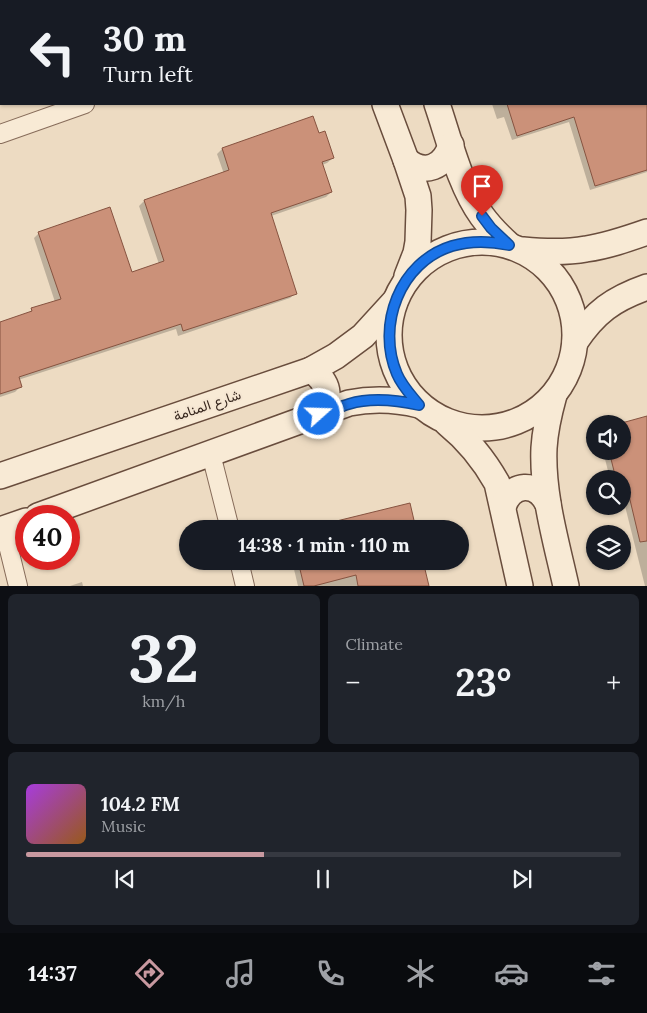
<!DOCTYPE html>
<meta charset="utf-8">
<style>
body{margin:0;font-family:Lora,Vazirmatn,serif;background:#20242c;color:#f1f3f6;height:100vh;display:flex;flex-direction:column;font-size:19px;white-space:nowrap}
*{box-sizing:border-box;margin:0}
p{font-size:16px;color:#9ea1a6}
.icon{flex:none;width:28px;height:28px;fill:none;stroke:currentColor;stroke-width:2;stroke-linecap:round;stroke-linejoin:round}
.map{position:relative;height:586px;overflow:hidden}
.panel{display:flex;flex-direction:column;gap:8px;padding:8px;background:#0d0f14;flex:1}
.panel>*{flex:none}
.banner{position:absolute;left:0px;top:0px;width:648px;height:105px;box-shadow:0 1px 4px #0004;background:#171b24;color:#f1f3f6;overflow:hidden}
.tools{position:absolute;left:586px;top:415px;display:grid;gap:10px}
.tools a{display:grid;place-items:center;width:45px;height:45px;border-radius:50%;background:#171b24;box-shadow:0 1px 4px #0004;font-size:25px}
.speed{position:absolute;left:15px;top:505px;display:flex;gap:10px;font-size:25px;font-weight:700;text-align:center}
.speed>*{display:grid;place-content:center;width:65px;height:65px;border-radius:50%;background:#171b24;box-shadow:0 1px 4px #0004;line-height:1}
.speed .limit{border:8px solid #d22;background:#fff;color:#111}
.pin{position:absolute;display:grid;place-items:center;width:42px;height:42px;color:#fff;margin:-51px -21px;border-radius:50% 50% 50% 0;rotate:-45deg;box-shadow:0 0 5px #0007}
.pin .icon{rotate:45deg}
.me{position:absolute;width:55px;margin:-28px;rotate:70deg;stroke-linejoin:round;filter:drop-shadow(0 0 4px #0008)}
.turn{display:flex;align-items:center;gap:18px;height:105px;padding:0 20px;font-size:22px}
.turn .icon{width:65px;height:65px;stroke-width:2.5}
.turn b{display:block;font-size:35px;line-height:42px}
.big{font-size:38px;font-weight:700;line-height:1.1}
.panel .card{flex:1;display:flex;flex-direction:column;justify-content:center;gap:8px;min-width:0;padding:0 18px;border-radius:8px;background:#20242c}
.panel .dial{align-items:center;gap:0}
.dial b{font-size:65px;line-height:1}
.song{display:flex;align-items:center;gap:15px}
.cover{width:60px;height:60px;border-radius:8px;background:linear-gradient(135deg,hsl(280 70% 55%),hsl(30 70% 35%))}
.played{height:5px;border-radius:2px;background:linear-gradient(90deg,#c899a0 40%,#363941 40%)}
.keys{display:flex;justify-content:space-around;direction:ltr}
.heat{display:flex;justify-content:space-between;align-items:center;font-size:28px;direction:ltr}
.panel .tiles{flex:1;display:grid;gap:8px;grid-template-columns:1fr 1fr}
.card:last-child{grid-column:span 2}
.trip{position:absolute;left:179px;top:520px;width:290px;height:50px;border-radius:25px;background:#171b24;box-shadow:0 1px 4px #0004;font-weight:700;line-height:50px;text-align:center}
.tab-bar{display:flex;height:80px;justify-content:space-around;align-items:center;background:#090b0e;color:#9ea1a6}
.tab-bar .icon{width:35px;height:35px}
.tab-bar .current{color:#c899a0}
.tab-bar b{font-size:22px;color:#f1f3f6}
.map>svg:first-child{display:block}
.shadow{fill:#0003}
.building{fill:#cb9179;stroke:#865340}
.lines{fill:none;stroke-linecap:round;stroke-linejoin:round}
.street-casing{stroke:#876c5a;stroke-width:20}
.secondary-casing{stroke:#694d3d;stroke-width:28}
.street{stroke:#f8ead5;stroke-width:18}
.secondary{stroke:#f8ead5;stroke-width:25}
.route-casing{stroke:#114b97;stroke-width:12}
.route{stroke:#1a73e8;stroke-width:9}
.labels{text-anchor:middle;stroke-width:4;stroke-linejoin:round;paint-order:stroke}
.street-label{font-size:14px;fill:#37271e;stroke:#f5e6d2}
</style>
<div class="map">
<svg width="647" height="586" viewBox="0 0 647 586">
<rect width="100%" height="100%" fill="#eddbc2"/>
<!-- shadow -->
<g class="shadow">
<path d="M 109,0 L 223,0 L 222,1 L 140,1 L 140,0 L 135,1 L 109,1 Z"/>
<path d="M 646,23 L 647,172 L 590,190 L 569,122 L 512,140 L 504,117 L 497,119 L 492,104 L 646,104 Z"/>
<path d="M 312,118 L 318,135 L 333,158 L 327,163 L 322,165 L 331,192 L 326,197 L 271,216 L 296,293 L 290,298 L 178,336 L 176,329 L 18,380 L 20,387 L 15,392 L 0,397 L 0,323 L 27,315 L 32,310 L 55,302 L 34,238 L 39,233 L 131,273 L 159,264 L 139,206 L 144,201 L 224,174 L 217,154 L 222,149 Z"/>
<path d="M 647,417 L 647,586 L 645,586 L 622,494 L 622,479 L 610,479 L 603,451 L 622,451 Z"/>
<path d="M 292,561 L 422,561 L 428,586 L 298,586 Z"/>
<path d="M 82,582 L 83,586 L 70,586 Z"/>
</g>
<!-- building -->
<g class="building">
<path d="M 507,104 L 647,104 L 647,170 L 595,186 L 574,117 L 517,136 Z"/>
<path d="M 313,116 L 319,133 L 325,131 L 334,158 L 322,162 L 332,192 L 271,213 L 297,294 L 183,331 L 181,324 L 19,377 L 22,387 L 0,394 L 0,322 L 32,311 L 31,308 L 61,299 L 38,232 L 110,207 L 132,272 L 164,261 L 144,200 L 229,170 L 222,148 Z"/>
<path d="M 647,416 L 647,541 L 640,542 L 626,483 L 622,484 L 622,479 L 616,479 L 609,451 L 622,451 L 622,424 L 618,424 Z"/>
<path d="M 410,503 L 416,529 L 304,529 Z"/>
<path d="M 298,561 L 423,561 L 429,586 L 358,586 L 356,575 L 314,586 L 304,586 Z"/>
</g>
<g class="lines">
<defs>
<g id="street">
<path d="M 546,1 L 549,0"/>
<path d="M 0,134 L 85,104"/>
<path d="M 211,454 L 230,529"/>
<path d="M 4,529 L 18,586"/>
<path d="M 239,561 L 245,586"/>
</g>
<g id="secondary">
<path d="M 347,0 L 347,1"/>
<path d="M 399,0 L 400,1"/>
<path d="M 385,104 L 406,160 L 418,196 L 419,210 L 418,242 L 416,253 L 407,276"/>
<path d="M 437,104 C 449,139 460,186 482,216 C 490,227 499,236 509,245"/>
<path d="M 406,160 C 425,176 444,167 451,145"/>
<circle cx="482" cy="335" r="93"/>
<path d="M 523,250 C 545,252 565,253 586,249 C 607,246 627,239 647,232"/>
<path d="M 575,342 C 595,312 613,299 647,287"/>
<path d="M 311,370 C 329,382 332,397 319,414"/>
<path d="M 554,395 C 549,413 545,430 544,448 C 542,494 556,541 566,586"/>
<path d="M 447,423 C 468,440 484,460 497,483 L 520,586"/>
<path d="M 0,476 L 311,370 L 336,356 L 363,336 L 395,301"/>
<path d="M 503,507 C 511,482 537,481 548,504"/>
<path d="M 38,516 L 349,403 C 374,398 395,399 419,405"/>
<path d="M 0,530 L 26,521"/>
</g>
</defs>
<!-- street casing -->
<use href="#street" class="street-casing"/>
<!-- secondary casing -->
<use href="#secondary" class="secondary-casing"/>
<!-- street -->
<use href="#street" class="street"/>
<!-- secondary -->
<use href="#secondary" class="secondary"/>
</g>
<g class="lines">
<defs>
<path id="route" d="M 319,414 C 329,411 339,407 349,404 C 372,397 396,400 419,405 C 411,395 402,386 397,374 C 376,325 400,262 452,246 C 472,240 490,241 509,245 L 491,228 L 482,216"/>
</defs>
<!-- route casing -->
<use href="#route" class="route-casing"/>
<!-- route -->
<use href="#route" class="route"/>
</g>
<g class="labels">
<!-- street labels -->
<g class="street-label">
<text transform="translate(207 405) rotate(-19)" y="5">شارع المنامة</text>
</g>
</g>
</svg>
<div class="tools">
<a><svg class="icon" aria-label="sound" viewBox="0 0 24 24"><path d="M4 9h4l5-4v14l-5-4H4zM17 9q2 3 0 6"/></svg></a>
<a><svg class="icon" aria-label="search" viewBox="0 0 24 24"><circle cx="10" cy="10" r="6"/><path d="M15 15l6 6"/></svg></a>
<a><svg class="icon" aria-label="layers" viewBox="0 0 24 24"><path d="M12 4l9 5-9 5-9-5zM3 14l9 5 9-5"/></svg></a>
</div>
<div class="speed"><div class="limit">40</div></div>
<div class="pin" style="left:482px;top:216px;background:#d93025"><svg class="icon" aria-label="arrive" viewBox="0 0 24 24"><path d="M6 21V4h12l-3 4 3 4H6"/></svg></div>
<svg class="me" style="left:319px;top:414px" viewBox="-20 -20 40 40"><circle r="17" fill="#1a73e8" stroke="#fff" stroke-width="3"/><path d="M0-11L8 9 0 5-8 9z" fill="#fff"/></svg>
<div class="trip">14:38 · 1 min · 110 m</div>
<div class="banner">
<div class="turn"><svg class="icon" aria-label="left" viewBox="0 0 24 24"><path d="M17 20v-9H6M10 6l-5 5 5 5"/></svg><div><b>30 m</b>Turn left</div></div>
</div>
</div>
<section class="panel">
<div class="tiles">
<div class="card dial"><b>32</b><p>km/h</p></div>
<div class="card"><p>Climate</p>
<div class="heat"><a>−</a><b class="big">23°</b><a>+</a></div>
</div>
<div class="card">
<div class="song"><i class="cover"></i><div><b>104.2 FM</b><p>Music</p></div></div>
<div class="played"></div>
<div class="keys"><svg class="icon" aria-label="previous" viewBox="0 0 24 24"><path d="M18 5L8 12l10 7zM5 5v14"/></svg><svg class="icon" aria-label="pause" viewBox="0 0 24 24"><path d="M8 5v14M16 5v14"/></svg><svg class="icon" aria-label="next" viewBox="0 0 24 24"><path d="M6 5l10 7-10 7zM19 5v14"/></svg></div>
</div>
</div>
</section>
<nav class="tab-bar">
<b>14:37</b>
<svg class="icon current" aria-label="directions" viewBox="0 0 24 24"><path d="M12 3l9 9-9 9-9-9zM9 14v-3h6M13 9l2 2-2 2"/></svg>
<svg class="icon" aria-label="music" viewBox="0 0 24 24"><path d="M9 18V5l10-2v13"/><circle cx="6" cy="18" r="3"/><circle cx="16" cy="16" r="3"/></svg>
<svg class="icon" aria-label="phone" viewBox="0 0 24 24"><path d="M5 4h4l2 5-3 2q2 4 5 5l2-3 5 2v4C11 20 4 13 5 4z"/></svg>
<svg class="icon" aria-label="climate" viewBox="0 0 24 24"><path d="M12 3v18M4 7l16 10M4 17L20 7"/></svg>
<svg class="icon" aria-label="car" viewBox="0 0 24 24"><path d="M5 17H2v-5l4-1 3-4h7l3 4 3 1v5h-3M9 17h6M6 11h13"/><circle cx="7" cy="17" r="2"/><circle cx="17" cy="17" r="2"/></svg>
<svg class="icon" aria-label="filters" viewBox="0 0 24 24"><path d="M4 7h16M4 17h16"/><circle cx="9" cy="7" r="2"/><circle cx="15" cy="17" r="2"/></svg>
</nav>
